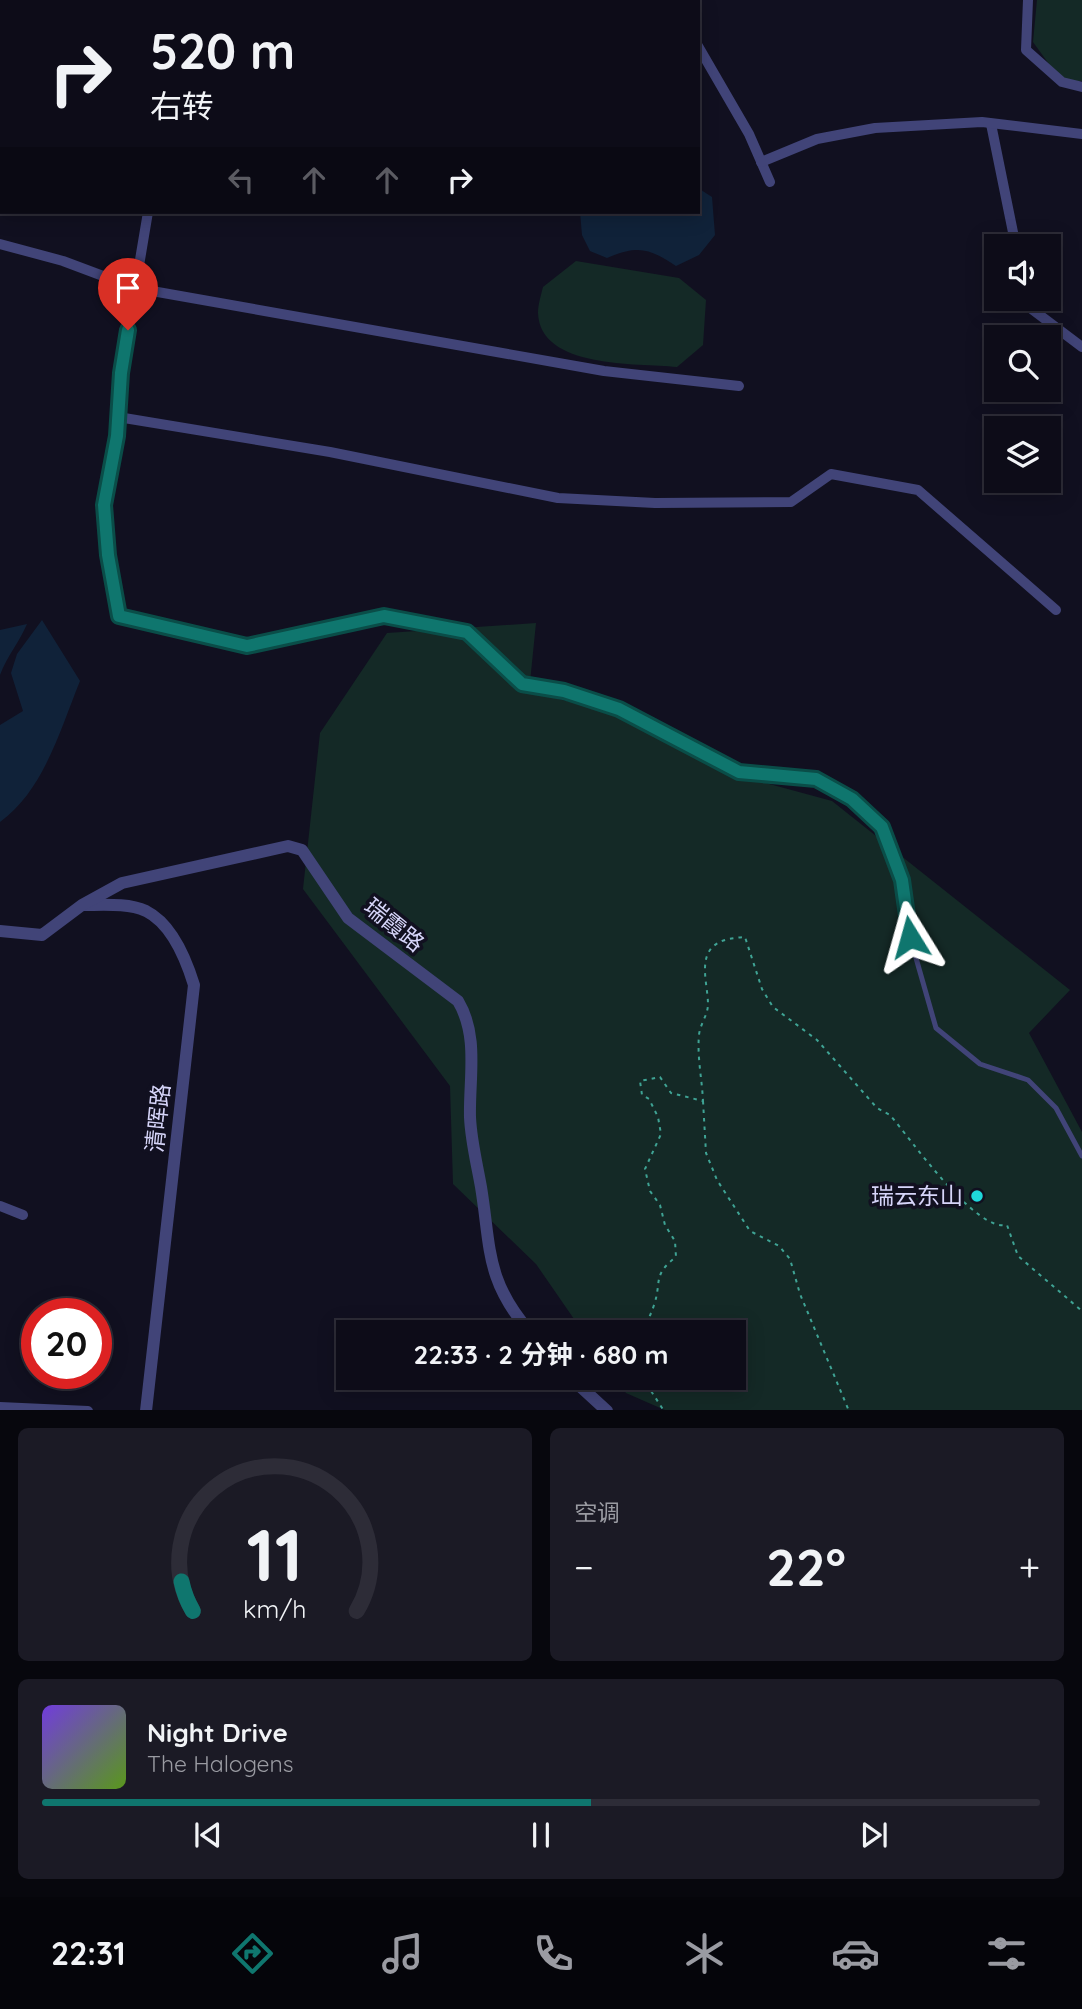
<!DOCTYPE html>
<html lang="zh">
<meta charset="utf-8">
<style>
body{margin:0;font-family:Quicksand,"Noto Sans SC",sans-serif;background:#1b1a25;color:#f1f3f6;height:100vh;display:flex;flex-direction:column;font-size:26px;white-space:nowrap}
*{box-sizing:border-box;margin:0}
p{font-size:23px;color:#9a9ba2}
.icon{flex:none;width:38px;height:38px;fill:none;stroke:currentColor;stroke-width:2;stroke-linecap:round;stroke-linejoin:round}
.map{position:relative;height:1410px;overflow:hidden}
.sheet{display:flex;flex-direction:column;gap:18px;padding:18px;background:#07070d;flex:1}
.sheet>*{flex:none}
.guide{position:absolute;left:0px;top:0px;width:700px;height:214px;box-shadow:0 4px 18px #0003,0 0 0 2px #2d2c37;background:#0d0c18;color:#f1f3f6;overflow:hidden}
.fabs{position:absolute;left:984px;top:234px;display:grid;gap:14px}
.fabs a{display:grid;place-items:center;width:77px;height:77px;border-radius:0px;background:#0d0c18;box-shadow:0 4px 18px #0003,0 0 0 2px #2d2c37;font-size:35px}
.speed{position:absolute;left:21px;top:1298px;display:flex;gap:14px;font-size:35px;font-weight:700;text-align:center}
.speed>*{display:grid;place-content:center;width:91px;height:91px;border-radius:50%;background:#0d0c18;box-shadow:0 4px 18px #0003,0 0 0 2px #2d2c37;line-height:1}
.speed .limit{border:10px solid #d22;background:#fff;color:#111}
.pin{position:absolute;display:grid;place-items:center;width:60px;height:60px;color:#fff;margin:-72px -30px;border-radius:50% 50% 50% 0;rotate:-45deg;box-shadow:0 0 7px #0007}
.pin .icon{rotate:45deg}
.me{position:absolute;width:77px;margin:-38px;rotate:352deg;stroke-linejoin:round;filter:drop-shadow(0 0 5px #0008)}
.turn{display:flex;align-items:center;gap:24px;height:147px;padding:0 35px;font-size:32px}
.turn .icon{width:91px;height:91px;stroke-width:2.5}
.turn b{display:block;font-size:49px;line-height:60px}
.lanes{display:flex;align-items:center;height:66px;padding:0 35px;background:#0003;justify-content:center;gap:35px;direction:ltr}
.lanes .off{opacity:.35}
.big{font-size:52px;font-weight:700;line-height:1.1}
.sheet .widget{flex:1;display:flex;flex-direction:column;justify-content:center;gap:10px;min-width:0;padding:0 24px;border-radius:10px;background:#1b1a25}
.sheet .dial{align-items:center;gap:0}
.dial svg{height:182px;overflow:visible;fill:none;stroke:#2d2c37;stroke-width:7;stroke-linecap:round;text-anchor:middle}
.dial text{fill:#f1f3f6;stroke:none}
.song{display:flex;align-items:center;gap:21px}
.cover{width:84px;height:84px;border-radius:10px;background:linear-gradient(135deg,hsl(260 70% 55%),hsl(90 70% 35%))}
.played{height:7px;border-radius:4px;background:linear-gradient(90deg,#0f766e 55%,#2d2c37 55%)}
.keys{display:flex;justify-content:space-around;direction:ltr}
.heat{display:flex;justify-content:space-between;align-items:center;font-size:38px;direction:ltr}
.sheet .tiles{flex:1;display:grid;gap:18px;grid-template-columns:1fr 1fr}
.widget:last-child{grid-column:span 2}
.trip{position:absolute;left:336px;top:1320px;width:410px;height:70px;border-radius:0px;background:#0d0c18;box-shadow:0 4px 18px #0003,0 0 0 2px #2d2c37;font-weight:700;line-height:70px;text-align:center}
.menu{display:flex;height:112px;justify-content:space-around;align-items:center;background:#05050a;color:#9a9ba2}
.menu .icon{width:49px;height:49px}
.menu .active{color:#0f766e}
.menu b{font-size:32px;color:#f1f3f6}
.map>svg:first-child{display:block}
.green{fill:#142926}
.water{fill:#102239}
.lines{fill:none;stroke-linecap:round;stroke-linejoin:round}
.path{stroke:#3fa394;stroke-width:2;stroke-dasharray:3.5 5;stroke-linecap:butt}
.service{stroke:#414478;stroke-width:5}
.minor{stroke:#414478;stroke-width:10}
.tertiary{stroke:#414478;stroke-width:12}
.route-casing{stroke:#0a4d48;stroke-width:18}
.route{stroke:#0f766e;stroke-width:12}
.poi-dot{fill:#1fd8db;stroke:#111020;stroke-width:2.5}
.labels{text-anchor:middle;stroke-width:7;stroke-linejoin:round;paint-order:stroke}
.street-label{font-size:23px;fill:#d6d5f9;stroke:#111020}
.poi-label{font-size:23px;fill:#d6d5f9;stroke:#111020;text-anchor:end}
</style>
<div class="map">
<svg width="1082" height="1411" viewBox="0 0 1082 1411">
<rect width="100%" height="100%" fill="#111020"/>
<!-- green -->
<g class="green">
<path d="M 1037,0 L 1082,0 L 1082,81 L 1062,82 L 1033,42 Z"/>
<path d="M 576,261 L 679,278 L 706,300 L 703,345 L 677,367 C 637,363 540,369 538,313 C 538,305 541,295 543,287 Z"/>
<path d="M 536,623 L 529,692 L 609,711 L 721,771 L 832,801 L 1070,990 L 1029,1033 L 1082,1132 L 1082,1410 L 667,1411 L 626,1393 L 615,1377 L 733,1377 L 733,1332 L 583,1332 L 536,1264 L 453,1184 L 450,1086 L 303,889 L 320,733 L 387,633 Z"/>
</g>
<!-- water -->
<g class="water">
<path d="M 698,188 L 712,197 L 715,235 L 699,255 L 676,266 C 649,248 638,245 607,258 L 590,251 L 582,235 L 580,212 L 698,212 Z"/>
<path d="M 42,620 L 80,681 C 60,730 44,790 0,822 L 0,725 L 23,711 L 11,673 L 17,654 Z"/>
<path d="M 27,624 C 19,643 7,656 0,675 L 0,630 Z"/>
</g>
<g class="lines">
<!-- path -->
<g class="path">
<path d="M 703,1101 L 706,1153 L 717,1180 L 750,1231 L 779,1246 L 790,1259 L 800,1294 L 849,1411"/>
<path d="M 644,1332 C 646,1322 651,1315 654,1305 C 662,1282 652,1275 676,1257 L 675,1241 L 665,1225 L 660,1205 L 650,1191 L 645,1169 L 661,1134 L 658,1117 L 649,1099 L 642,1095 L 640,1081 L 660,1077 L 671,1093 L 703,1101 C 702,1079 697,1057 699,1035 C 700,1024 708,1015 708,1004 C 708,988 700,964 710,950 C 718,939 733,938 745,937 L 762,989 L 773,1007 L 817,1040 L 877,1108 L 890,1115 C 910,1138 975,1232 1007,1225 L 1018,1256 L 1082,1311"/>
<path d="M 642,1377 L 664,1411"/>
</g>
<!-- service -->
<path class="service" d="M 119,616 L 247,646 L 384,616 L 467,632 L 522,684 L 564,691 L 619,709 L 739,772 L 816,779 L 852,799 L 882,827 L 902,880 L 910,937 L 936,1028 L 980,1064 L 1028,1080 L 1056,1108 L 1082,1156"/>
<!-- minor -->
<g class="minor">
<path d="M 677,0 L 678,2"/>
<path d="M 1028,0 L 1026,50 L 1062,82 L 1082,87"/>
<path d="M 184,2 L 184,0"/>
<path d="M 698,46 L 749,134 L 770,182"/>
<path d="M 991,124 L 1016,247"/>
<path d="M 761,162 L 817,139 L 875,128 L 982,122 L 1082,134"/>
<path d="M 0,244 L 63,261 L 135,288 L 604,371 L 739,386"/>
<path d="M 1027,299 L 1029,307 L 1082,347"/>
<path d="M 118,417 L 330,452 L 558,498 L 655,503 L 791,502 L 831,474 L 918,490 L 1056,610"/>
<path d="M 119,616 L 108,554 L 105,505 L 117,436 L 121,373 L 148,212"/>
<path d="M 0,1206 L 23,1215"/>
<path d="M 0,1407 L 88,1411"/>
</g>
<!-- tertiary -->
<g class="tertiary">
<path d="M 84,905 C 104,905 128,903 146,911 C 172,924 186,959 194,985 L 146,1411"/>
<path d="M 0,931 L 42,935 L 82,905 L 122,883 L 288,846 L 302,850 L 348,918 L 458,1001 C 479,1036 469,1078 470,1117 C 471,1141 477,1164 481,1187 C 491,1248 485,1280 530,1332"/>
<path d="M 570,1377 L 607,1411"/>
</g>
</g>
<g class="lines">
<defs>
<path id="route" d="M 128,330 L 121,373 L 117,436 L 104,505 L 108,555 L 119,616 L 247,646 L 384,616 L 467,632 L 522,684 L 564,691 L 619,709 L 739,772 L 816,779 L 852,799 L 882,827 L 902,880 L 910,937"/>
</defs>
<!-- route casing -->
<use href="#route" class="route-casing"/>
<!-- route -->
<use href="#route" class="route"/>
</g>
<!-- markers -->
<circle class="poi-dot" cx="977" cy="1196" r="7"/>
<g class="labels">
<!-- street labels -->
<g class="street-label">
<text transform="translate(394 925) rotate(39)" y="8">瑞霞路</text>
<text transform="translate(158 1118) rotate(-84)" y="8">清晖路</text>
</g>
<!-- poi labels -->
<g class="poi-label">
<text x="963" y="1204">瑞云东山</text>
</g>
</g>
</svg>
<div class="fabs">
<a><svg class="icon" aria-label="sound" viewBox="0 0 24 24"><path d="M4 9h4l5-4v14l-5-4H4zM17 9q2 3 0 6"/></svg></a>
<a><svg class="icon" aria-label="search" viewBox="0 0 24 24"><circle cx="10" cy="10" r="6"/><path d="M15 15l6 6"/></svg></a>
<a><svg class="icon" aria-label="layers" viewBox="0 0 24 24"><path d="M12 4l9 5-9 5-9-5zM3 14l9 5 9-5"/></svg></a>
</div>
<div class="speed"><div class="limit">20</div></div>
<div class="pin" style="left:128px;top:330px;background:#d93025"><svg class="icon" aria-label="arrive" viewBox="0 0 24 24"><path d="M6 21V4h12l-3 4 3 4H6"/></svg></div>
<svg class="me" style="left:910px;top:937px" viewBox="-20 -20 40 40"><path d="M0-17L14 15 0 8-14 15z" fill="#0f766e" stroke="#fff" stroke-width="4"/></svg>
<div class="trip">22:33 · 2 分钟 · 680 m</div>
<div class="guide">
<div class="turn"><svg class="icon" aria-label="right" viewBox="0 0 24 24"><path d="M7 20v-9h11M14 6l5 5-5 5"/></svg><div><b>520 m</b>右转</div></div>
<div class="lanes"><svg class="icon off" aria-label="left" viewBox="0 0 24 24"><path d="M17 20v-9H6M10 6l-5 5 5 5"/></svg><svg class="icon off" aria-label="ahead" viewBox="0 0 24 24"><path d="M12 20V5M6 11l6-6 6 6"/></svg><svg class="icon off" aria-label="ahead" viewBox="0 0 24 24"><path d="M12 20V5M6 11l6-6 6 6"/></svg><svg class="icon" aria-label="right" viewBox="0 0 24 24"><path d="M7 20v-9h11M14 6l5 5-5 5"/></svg></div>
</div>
</div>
<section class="sheet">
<div class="tiles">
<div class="widget dial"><svg viewBox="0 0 100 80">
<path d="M14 69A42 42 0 1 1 86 69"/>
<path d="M14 69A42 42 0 0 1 9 56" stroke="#0f766e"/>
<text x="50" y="56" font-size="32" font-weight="700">11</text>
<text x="50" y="72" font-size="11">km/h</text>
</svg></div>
<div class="widget"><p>空调</p>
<div class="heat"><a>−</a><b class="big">22°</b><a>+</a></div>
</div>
<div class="widget">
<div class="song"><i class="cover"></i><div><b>Night Drive</b><p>The Halogens</p></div></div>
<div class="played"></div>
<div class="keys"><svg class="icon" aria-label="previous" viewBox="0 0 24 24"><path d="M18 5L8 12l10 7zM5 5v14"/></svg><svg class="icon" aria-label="pause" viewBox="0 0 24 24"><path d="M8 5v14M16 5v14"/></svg><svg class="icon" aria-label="next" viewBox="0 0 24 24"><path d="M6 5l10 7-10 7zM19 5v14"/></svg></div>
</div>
</div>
</section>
<nav class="menu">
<b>22:31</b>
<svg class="icon active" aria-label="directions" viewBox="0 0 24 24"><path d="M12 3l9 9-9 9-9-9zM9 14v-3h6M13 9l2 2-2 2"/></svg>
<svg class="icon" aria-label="music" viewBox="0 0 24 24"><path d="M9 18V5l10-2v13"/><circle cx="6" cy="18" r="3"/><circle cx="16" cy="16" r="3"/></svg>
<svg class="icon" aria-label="phone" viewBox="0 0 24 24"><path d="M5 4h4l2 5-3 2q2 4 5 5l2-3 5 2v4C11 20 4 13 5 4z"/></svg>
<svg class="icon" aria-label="climate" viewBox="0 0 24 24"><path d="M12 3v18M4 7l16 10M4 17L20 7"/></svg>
<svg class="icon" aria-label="car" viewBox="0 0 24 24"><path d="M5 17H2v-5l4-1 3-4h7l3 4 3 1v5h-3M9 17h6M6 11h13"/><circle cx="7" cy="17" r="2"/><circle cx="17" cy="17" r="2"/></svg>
<svg class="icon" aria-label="filters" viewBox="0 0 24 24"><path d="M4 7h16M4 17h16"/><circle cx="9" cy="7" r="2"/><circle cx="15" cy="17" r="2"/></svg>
</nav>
